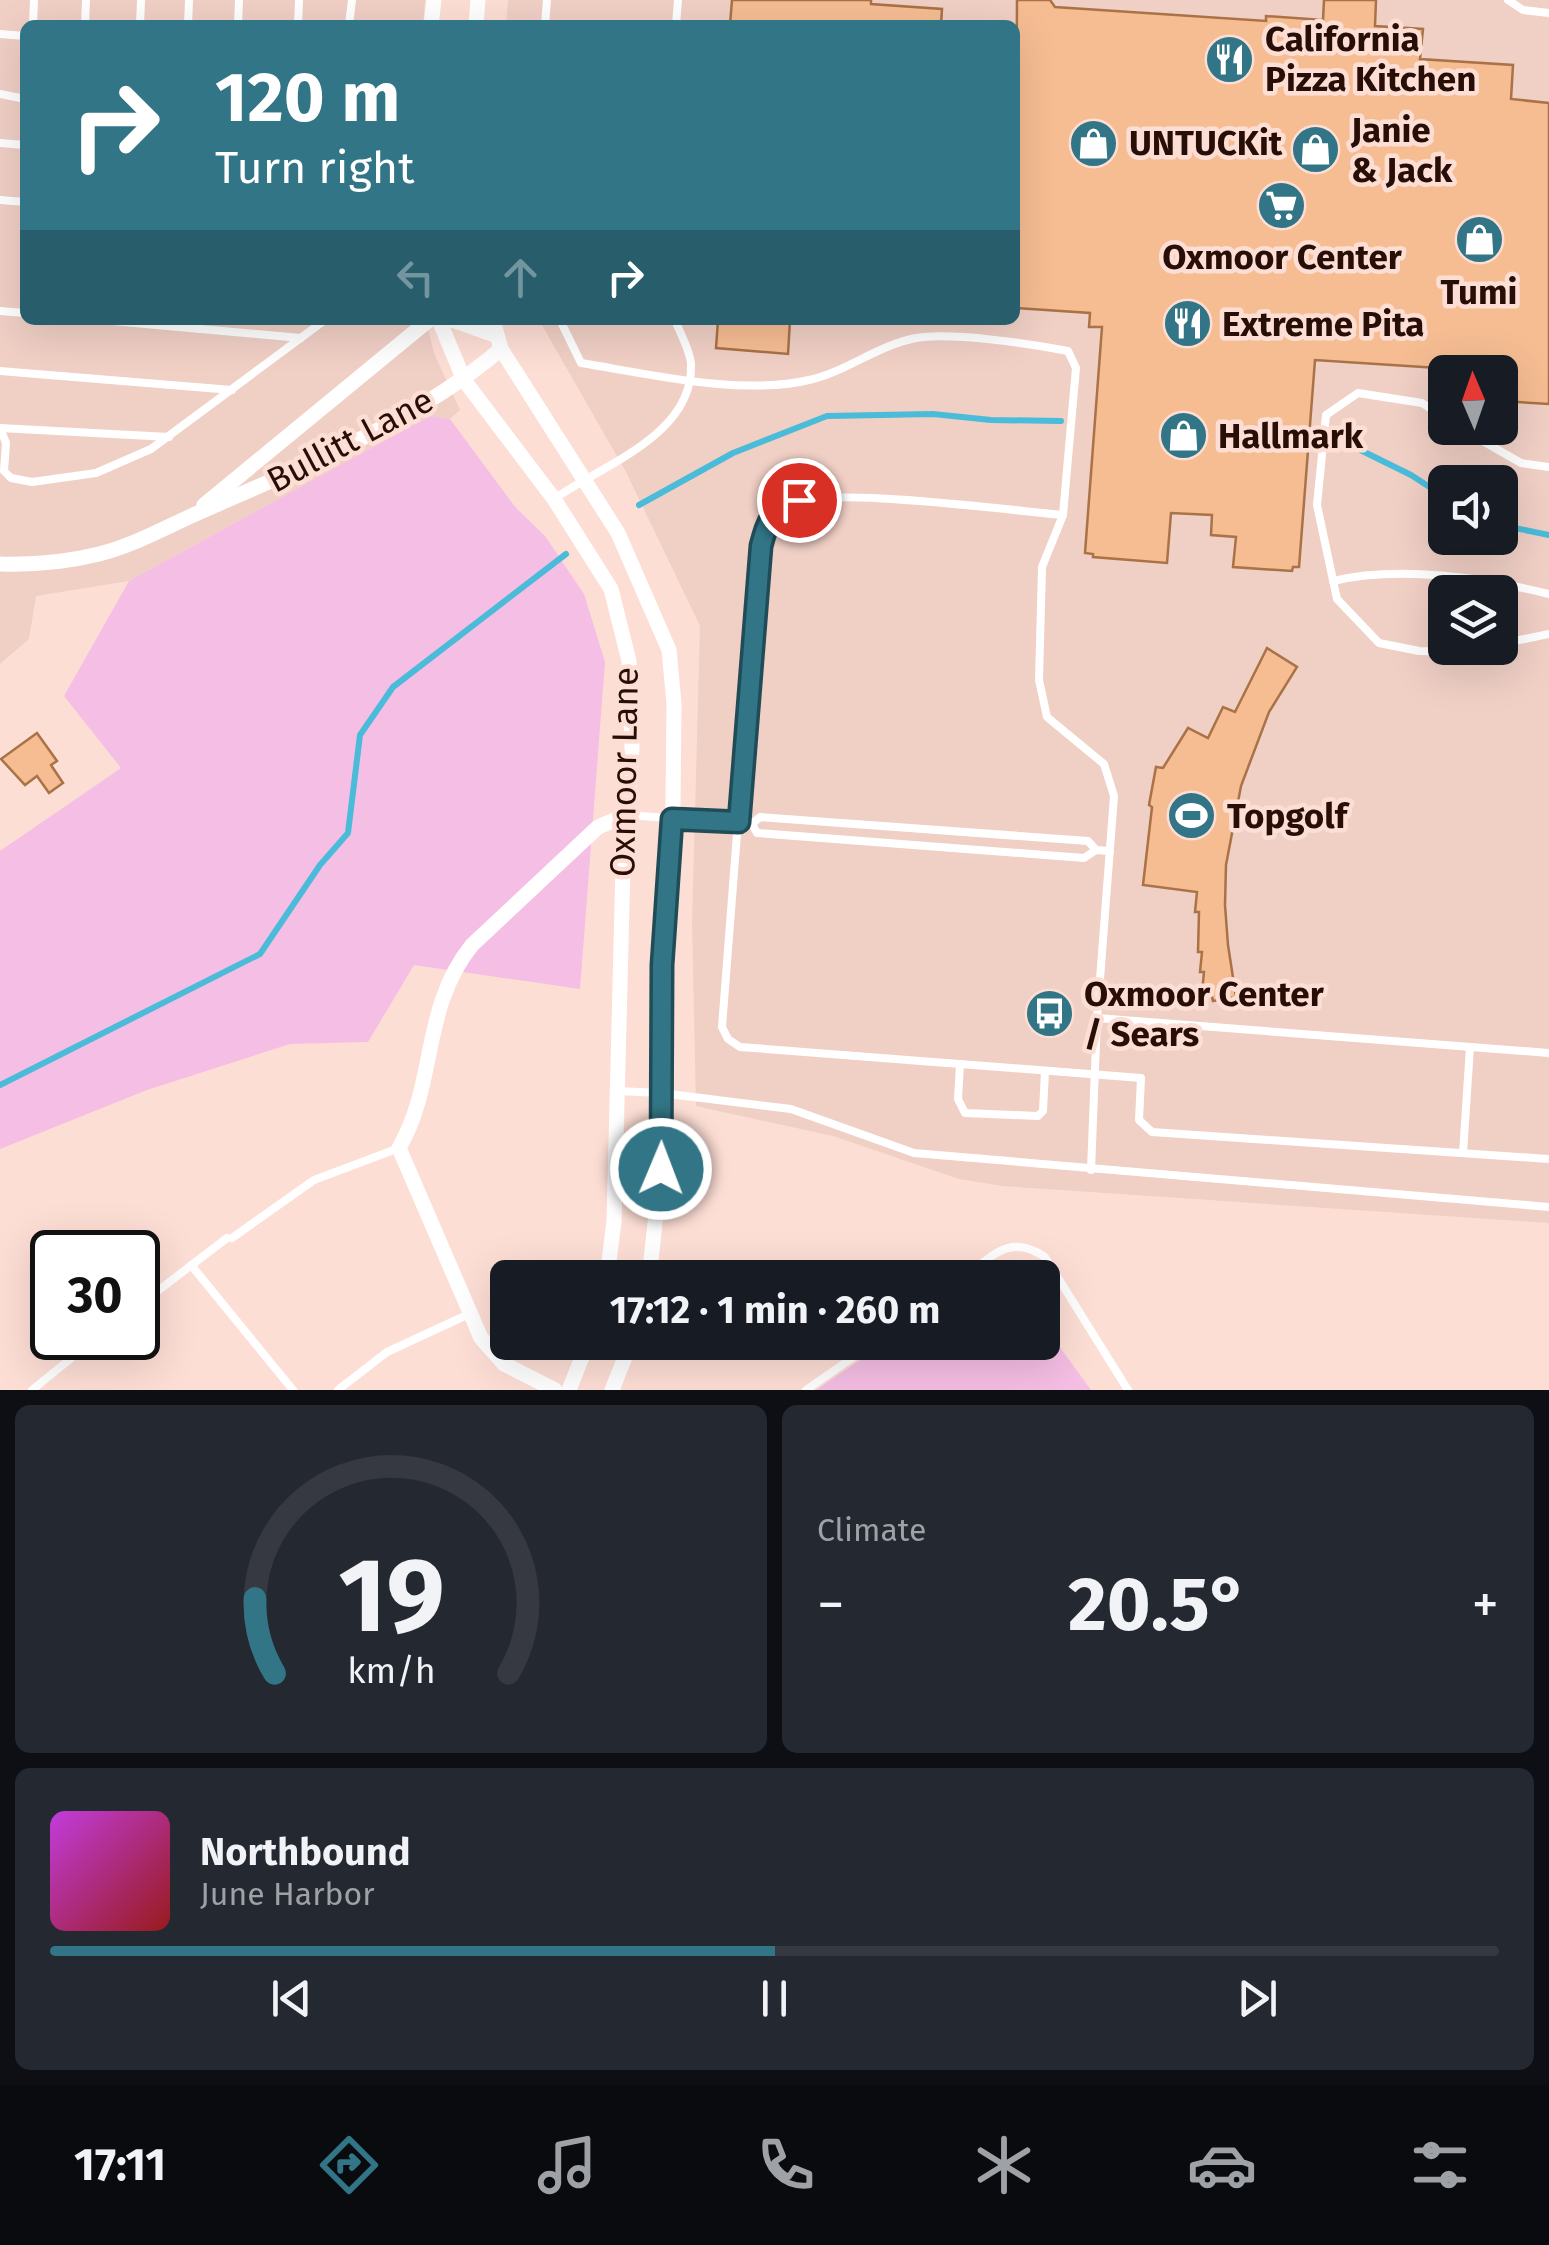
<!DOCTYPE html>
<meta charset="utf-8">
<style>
body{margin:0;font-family:"Fira Sans",sans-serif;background:#242831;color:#f1f3f6;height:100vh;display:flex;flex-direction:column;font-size:38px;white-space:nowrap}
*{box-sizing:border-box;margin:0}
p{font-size:32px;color:#9ea1a6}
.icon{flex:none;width:55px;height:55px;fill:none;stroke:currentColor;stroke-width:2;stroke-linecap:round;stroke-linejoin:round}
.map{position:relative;height:1390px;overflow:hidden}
.sheet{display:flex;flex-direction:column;gap:15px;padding:15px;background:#0d0f14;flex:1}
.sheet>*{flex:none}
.guide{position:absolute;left:20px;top:20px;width:1000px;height:305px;border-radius:15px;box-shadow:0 10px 40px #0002;background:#327586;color:#fff;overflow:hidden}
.needle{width:65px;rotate:358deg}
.buttons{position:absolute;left:1428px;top:355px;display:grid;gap:20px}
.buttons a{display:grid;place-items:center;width:90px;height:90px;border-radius:15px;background:#171b24;box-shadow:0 10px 40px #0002;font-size:50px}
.speed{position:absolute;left:30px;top:1230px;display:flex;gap:20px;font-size:50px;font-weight:700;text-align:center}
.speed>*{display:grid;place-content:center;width:130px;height:130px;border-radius:50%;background:#171b24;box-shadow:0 10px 40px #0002;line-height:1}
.speed .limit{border:5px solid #111;border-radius:15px;background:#fff;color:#111}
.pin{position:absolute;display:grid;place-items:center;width:85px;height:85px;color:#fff;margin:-42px;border:5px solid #fff;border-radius:50%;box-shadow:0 2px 10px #0007}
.me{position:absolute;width:110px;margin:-55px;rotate:1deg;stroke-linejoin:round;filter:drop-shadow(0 0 8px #0008)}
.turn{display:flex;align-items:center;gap:35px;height:210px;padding:0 30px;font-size:45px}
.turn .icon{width:130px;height:130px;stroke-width:2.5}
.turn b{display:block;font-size:70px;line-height:85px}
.lanes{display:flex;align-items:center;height:95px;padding:0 30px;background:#0003;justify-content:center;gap:50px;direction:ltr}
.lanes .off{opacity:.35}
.big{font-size:75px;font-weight:700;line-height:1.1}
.sheet .card{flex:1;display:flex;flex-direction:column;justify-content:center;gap:15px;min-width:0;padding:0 35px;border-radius:15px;background:#242831}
.sheet .dial{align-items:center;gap:0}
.dial svg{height:260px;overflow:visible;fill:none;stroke:#363941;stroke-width:7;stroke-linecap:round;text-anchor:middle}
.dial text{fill:#f1f3f6;stroke:none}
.song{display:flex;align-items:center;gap:30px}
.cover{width:120px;height:120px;border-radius:15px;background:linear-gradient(135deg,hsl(290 70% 55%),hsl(0 70% 35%))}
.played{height:10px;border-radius:5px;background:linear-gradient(90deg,#327586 50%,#363941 50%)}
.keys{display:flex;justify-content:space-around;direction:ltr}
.heat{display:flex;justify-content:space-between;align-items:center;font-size:55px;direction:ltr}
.sheet .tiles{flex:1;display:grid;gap:15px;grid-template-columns:1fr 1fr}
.card:last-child{grid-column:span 2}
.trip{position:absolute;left:490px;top:1260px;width:570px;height:100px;border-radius:15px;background:#171b24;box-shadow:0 10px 40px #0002;font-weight:700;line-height:100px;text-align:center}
.tab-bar{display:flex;height:160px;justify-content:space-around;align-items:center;background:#090b0e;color:#9ea1a6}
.tab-bar .icon{width:70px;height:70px}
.tab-bar .selected{color:#327586}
.tab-bar b{font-size:45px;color:#f1f3f6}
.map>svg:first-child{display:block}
.built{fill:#f0cfc5;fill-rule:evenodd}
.green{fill:#f5bee4}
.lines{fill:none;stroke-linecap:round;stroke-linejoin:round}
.stream{stroke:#4abbd8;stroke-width:6}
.building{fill:#f6bd93;stroke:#a97247;stroke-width:2.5}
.lane{stroke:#fff;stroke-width:8}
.street{stroke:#fff;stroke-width:15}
.route-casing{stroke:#204c57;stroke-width:25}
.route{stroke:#327586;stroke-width:18}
.labels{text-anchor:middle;stroke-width:9;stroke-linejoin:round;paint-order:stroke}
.poi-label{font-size:35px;font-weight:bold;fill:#270e06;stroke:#fdded5;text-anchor:start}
.street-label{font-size:35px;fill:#270e06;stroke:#fdded5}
</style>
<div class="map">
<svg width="1549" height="1390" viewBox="0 0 1549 1390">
<rect width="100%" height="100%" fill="#fdded5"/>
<!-- built -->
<g class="built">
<path d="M 0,0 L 425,0 L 423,25 L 25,25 L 25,320 L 426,320 L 434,353 L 460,410 L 450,419 L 430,416 L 129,581 L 36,596 L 29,639 L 0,664 Z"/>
<path d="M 508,0 L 1549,0 L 1549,1223 L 1002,1186 L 959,1179 L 833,1136 L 696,1106 L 692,923 L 700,626 L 626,472 L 539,320 L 1015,320 L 1015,25 L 506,25 ZM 1445,372 L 1500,372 L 1500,428 L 1445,428 ZM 1445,482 L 1500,482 L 1500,538 L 1445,538 ZM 1445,592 L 1500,592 L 1500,648 L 1445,648 Z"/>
</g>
<!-- green -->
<g class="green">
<path d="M 430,416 L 450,419 L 516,508 L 545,536 L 584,594 L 605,662 L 580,989 L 414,965 L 368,1042 L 290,1044 L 147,1090 L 0,1149 L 0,851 L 121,768 L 64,696 L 129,581 Z"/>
<path d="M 1043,1324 L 1091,1390 L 816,1390 L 885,1343 L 1042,1342 Z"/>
</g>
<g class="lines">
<!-- stream -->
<g class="stream">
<path d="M 1340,440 L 1411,475 L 1445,497"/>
<path d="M 639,505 L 733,453 L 827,416 L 933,414 L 991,420 L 1061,421"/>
<path d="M 1500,525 L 1549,535"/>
<path d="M 0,1085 L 260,954 L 320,865 L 348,833 L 360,735 L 393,687 L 566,554"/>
</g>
</g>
<!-- building -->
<g class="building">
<path d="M 732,0 L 871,0 L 871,4 L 942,9 L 941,25 L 730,25 Z"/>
<path d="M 1017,0 L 1050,0 L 1055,7 L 1266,21 L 1266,16 L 1323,20 L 1324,0 L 1376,0 L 1375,26 L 1423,29 L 1420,59 L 1513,65 L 1511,99 L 1549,103 L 1549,404 L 1500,401 L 1500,372 L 1315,360 L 1299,567 L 1293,567 L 1292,571 L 1233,567 L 1236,537 L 1211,535 L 1212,515 L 1171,513 L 1167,563 L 1093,557 L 1093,554 L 1085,553 L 1102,327 L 1089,327 L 1090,313 L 1015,308 Z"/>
<path d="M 718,320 L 790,320 L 788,354 L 716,348 Z"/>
<path d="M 1267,648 L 1297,667 L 1269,712 L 1241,786 L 1226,865 L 1225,905 L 1228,945 L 1236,997 L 1213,1001 L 1211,993 L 1202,992 L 1204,972 L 1200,972 L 1202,952 L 1198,952 L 1199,912 L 1195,912 L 1197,892 L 1143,885 L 1152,807 L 1149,805 L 1156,767 L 1163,768 L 1188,728 L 1208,738 L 1223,707 L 1235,712 Z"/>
<path d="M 37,733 L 57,761 L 51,765 L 63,783 L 49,793 L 37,776 L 25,785 L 1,759 Z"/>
</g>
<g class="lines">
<!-- lane -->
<g class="lane">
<path d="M 1508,0 L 1523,10 L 1549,13"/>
<path d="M 33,25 L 34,0"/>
<path d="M 85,25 L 86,0"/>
<path d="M 140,25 L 141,0"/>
<path d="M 188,25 L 189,0"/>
<path d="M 238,25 L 239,0"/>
<path d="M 298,25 L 299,0"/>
<path d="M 349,25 L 352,0"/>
<path d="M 545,25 L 547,0"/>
<path d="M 676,25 L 678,0"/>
<path d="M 0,34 L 25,36"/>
<path d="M 0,94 L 25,99"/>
<path d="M 0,143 L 25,145"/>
<path d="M 0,200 L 25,202"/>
<path d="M 0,311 L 25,313"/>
<path d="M 101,320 L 301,338"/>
<path d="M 560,320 L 581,363 C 649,374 742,396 809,380 C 846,372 878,345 916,338 C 953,332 1031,344 1068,351 L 1076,368 L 1063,515 L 1042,567 L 1039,680 L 1047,717 L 1104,764 L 1114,796 L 1097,1018 L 1091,1170"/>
<path d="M 0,371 L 232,390"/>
<path d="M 1445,418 L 1422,403 L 1358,393 L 1326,415 L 1317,505 L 1337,599 L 1379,643 L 1419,651 L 1462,652 L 1483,648"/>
<path d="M 0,428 L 6,443 L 4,471 L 11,478 L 32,482 L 96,473 L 151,449 L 325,320"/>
<path d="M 0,428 L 169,437"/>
<path d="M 1460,428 L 1521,463 L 1549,467"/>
<path d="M 554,499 C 602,465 694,435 691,364 C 690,350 680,333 675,320"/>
<path d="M 1063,515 C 1014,511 811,483 779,507 C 754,525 758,575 755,602 L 722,1027 L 728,1039 L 740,1047 L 1141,1078 L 1139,1120 L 1152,1132 L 1549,1159"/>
<path d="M 1333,581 C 1399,565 1484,578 1549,594"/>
<path d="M 1500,644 L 1549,634"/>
<path d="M 627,815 L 752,824 L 760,817 L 1088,841 L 1096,850"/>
<path d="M 752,824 L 757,833 L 1084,858 L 1096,850 L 1110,851"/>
<path d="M 1097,1018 L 1549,1053"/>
<path d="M 960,1064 L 958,1099 L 965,1113 L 1038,1116 L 1043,1111 L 1045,1071"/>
<path d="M 617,1091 L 661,1093 L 791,1109 L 914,1153 L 1549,1207"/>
<path d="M 1463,1153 L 1470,1047"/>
<path d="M 232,1238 L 314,1180 L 399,1148"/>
<path d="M 191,1265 L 293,1390"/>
<path d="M 963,1278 C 993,1256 1009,1233 1045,1257 L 1128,1390"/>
<path d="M 138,1306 L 227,1238"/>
<path d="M 32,1390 L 96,1338"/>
<path d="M 338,1390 L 387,1352 L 469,1314"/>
<path d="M 806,1390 L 875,1342"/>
</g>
<!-- street -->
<g class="street">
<path d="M 431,25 L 434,0"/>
<path d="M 476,25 L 478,0"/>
<path d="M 439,320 L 464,380 L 554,499 L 611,589 L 629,661 L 632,748 L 623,867 L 614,1221 L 607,1278"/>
<path d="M 452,320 L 497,336"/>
<path d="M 493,320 L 501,349 L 618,533 L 669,650 L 674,703 L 673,806 L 662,965 L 661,1169 L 649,1278"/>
<path d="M 204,505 L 429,320"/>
<path d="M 0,564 C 33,565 67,562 99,554 C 131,546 161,530 191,516 C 295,470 414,423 501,349"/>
<path d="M 555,1390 L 504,1364 L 481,1338 L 399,1148 C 437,1083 421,1008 472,945 L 598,827 L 627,815"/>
<path d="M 569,1390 L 588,1342"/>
<path d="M 612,1390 L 631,1342"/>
</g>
</g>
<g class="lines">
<defs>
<path id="route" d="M 661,1169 L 662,965 L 672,819 L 739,822 L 761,546 C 768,519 772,509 799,500"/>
</defs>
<!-- route casing -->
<use href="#route" class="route-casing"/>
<!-- route -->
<use href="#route" class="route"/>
</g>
<!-- icons -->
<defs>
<symbol id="restaurant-disc" viewBox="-11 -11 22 22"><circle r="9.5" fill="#327586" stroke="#fdded5"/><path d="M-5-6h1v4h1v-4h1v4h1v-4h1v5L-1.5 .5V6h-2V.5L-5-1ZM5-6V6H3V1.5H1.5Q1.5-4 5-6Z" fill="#fff"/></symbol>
<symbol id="shop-disc" viewBox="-11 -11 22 22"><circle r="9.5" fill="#327586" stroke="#fdded5"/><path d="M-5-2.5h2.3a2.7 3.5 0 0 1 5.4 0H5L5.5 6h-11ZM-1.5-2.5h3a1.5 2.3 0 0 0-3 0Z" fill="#fff"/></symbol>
<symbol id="supermarket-disc" viewBox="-11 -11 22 22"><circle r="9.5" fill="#327586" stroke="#fdded5"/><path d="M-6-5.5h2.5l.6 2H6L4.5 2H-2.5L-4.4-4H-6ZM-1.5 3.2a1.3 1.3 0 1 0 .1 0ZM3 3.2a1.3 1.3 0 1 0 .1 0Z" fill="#fff"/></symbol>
<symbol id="stadium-disc" viewBox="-11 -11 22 22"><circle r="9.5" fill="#327586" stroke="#fdded5"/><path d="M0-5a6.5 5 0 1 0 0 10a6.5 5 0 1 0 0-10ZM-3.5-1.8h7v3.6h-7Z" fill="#fff"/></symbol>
<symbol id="bus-disc" viewBox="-11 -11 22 22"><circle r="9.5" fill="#327586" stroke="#fdded5"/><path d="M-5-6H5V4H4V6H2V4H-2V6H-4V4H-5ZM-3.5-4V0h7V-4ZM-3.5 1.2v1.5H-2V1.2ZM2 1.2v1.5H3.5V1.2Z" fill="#fff"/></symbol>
</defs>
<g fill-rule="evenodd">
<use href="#restaurant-disc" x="1202" y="32" width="55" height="55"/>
<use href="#shop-disc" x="1066" y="116" width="55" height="55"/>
<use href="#shop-disc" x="1288" y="122" width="55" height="55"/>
<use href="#supermarket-disc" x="1254" y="178" width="55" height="55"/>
<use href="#shop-disc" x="1452" y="212" width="55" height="55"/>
<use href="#restaurant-disc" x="1160" y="296" width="55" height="55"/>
<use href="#shop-disc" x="1156" y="408" width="55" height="55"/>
<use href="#stadium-disc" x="1164" y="788" width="55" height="55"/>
<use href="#bus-disc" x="1022" y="986" width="55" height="55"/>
</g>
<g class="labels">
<!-- poi labels -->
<g class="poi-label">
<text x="1265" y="51">California<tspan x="1265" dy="40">Pizza Kitchen</tspan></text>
<text x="1351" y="142">Janie<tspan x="1351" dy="40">&amp; Jack</tspan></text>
<text x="1129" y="155">UNTUCKit</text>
<text x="1282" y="269" text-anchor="middle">Oxmoor Center</text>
<text x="1479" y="304" text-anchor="middle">Tumi</text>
<text x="1222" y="336">Extreme Pita</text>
<text x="1218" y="448">Hallmark</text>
<text x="1227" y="828">Topgolf</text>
<text x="1084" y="1006">Oxmoor Center<tspan x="1084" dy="40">/ Sears</tspan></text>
</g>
<!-- street labels -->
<g class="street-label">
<text transform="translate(350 440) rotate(-28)" y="12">Bullitt Lane</text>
<text transform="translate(624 772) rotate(-89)" y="12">Oxmoor Lane</text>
</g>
</g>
</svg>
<div class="buttons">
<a><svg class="needle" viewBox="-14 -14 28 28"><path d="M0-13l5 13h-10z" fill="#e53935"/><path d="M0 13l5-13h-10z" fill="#9ea1a6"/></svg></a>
<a><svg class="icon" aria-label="sound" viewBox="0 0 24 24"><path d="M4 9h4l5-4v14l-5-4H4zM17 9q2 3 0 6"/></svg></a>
<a><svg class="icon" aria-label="layers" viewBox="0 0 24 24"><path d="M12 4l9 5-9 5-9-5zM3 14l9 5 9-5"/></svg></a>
</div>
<div class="speed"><div class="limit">30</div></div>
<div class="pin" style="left:799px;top:500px;background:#d93025"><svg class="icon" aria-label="arrive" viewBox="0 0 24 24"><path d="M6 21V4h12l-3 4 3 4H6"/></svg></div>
<svg class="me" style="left:661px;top:1169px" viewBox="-20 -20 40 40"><circle r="17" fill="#327586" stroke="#fff" stroke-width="3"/><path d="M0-11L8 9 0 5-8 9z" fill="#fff"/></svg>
<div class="trip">17:12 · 1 min · 260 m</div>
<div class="guide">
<div class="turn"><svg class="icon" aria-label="right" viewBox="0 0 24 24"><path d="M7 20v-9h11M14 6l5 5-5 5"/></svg><div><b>120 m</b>Turn right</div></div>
<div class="lanes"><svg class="icon off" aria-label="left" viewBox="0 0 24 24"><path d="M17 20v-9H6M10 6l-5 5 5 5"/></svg><svg class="icon off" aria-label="ahead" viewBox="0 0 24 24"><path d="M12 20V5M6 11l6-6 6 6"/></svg><svg class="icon" aria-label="right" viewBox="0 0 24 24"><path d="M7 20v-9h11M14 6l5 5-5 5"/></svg></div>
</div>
</div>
<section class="sheet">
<div class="tiles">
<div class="card dial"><svg viewBox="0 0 100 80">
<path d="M14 69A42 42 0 1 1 86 69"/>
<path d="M14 69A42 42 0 0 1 8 46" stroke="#327586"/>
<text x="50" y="56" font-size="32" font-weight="700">19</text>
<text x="50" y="72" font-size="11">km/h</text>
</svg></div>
<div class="card"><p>Climate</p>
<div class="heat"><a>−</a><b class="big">20.5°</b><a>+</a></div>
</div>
<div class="card">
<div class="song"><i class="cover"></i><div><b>Northbound</b><p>June Harbor</p></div></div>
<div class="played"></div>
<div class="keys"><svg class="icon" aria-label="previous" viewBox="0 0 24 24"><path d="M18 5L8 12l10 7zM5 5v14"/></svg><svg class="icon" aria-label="pause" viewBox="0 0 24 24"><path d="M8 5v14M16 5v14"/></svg><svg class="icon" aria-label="next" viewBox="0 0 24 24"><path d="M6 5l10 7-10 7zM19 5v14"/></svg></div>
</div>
</div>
</section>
<nav class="tab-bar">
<b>17:11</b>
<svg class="icon selected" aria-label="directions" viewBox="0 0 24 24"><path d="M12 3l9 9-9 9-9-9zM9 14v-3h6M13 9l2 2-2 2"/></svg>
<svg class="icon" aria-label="music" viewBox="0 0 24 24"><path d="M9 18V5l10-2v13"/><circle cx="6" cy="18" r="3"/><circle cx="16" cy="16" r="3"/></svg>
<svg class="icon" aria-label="phone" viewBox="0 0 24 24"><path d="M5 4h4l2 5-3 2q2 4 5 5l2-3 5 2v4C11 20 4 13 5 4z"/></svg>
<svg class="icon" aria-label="climate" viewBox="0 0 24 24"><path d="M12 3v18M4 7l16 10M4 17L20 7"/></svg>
<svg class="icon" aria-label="car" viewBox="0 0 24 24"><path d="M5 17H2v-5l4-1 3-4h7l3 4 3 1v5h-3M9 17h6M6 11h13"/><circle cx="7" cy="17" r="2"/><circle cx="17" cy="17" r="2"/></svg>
<svg class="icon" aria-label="filters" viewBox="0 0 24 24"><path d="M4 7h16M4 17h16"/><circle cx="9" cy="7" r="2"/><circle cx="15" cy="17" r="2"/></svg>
</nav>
